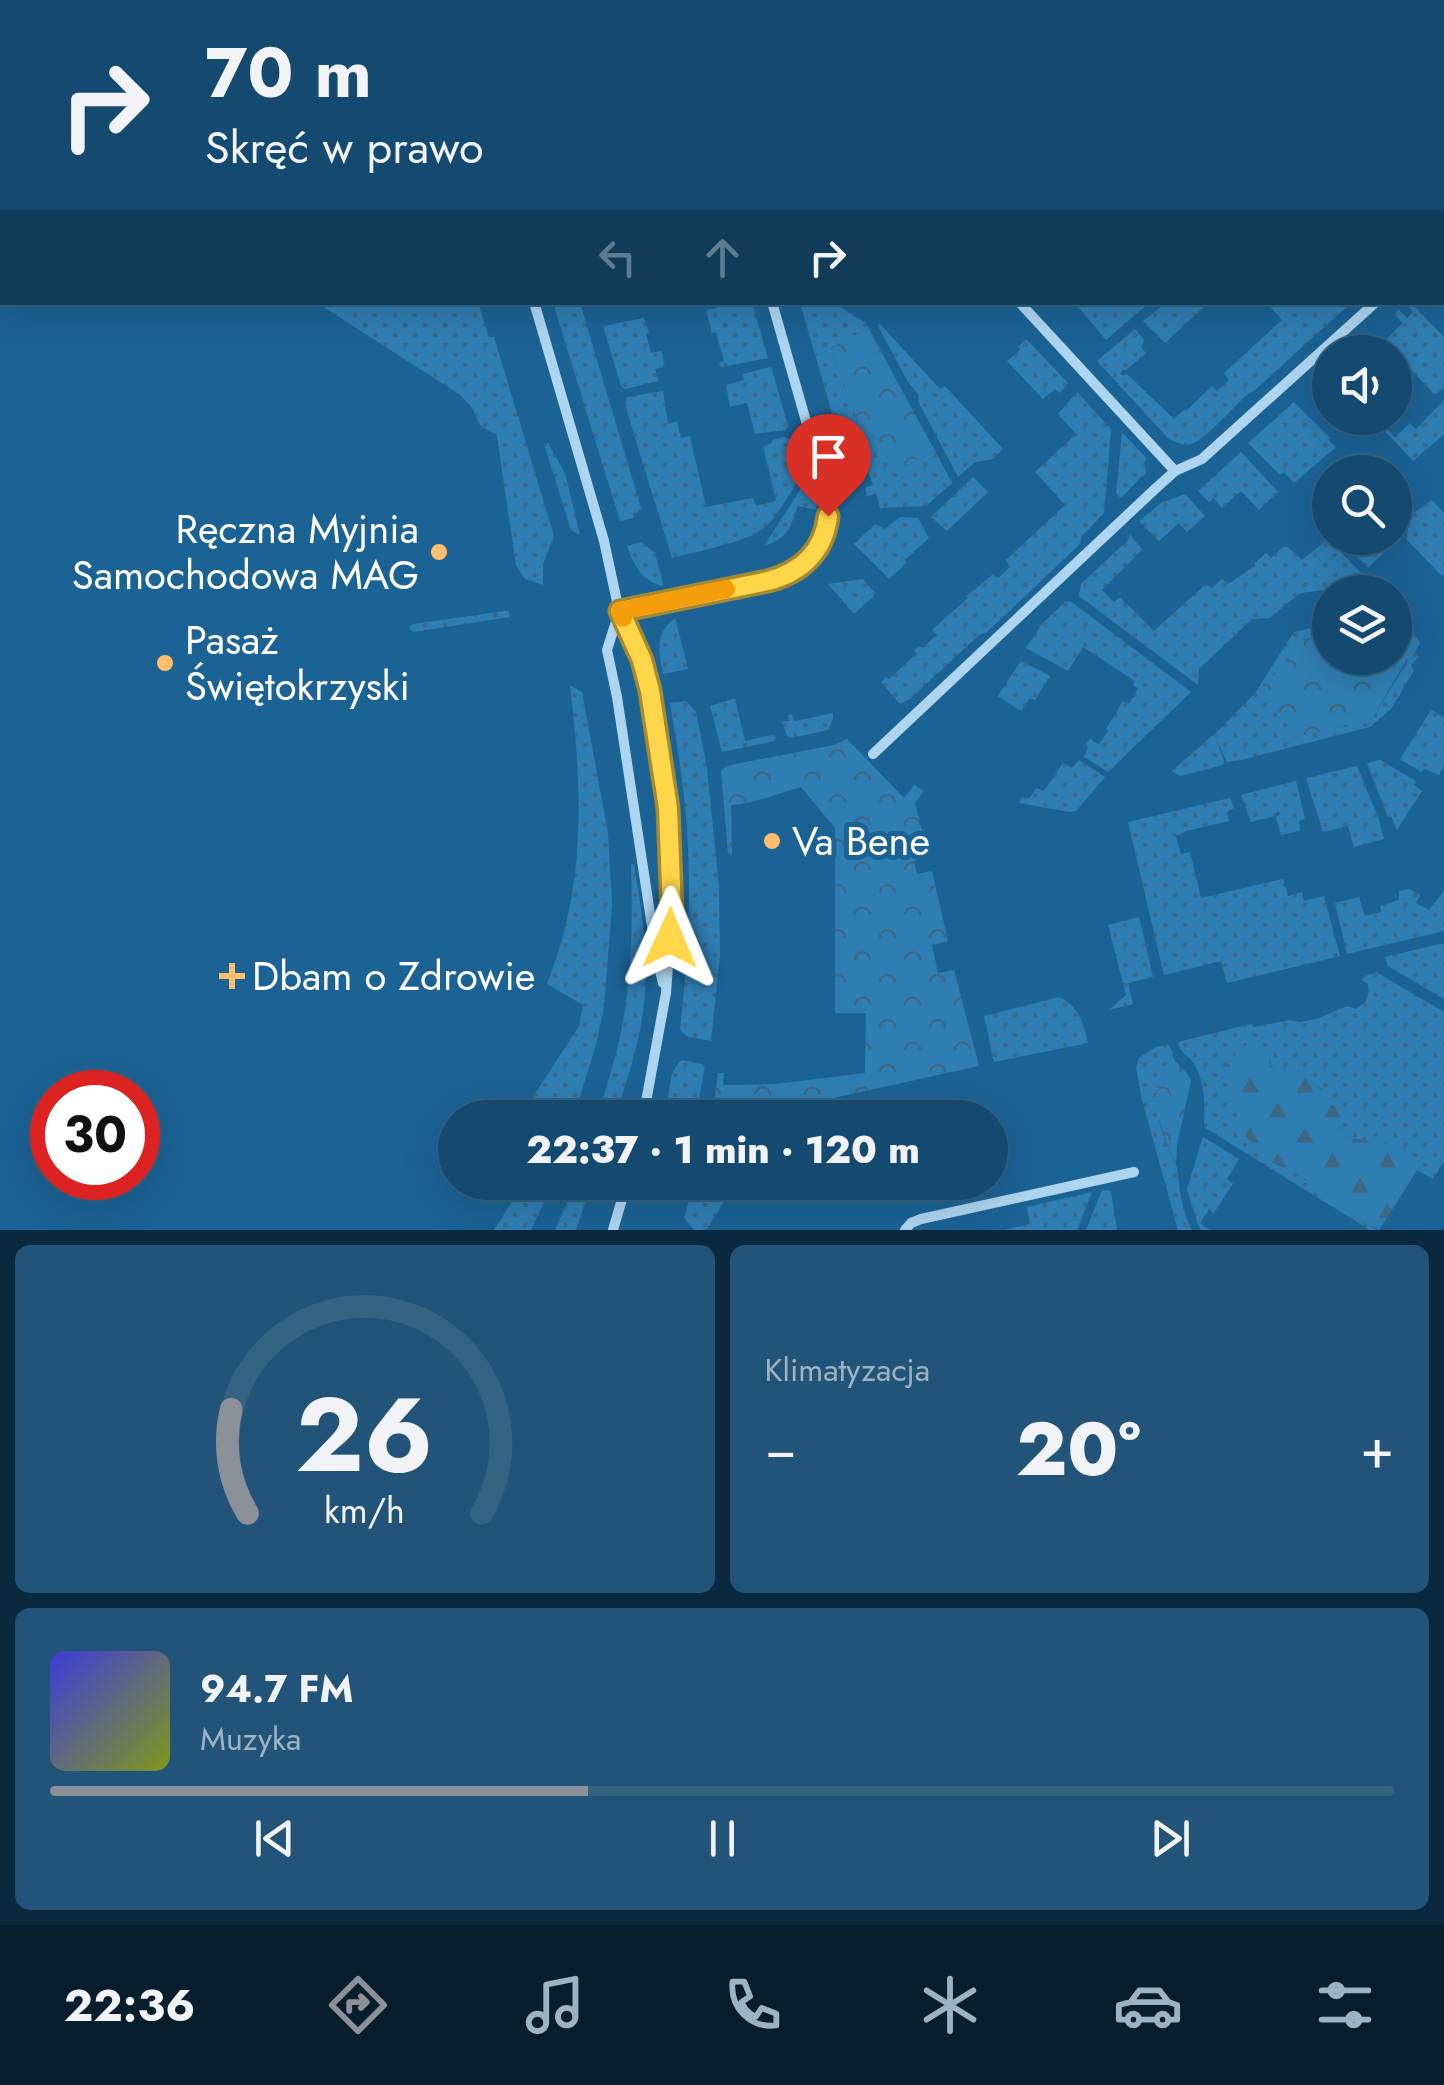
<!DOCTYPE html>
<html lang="pl">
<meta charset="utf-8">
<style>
body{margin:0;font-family:Jost,sans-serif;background:#215478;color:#f1f3f6;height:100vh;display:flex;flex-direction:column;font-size:38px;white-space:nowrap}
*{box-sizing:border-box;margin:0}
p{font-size:32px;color:#9db3c3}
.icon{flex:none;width:55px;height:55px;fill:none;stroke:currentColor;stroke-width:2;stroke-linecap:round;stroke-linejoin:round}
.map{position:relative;height:1230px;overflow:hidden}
.panel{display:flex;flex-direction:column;gap:15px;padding:15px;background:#0b293e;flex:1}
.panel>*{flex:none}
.top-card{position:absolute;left:0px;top:0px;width:1445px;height:305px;box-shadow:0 10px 40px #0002,0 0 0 2px #336283;background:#144a70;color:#f1f3f6;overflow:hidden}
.buttons{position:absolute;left:1312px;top:335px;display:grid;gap:20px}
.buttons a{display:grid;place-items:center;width:100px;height:100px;border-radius:50%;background:#144a70;box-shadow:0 10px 40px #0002,0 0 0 2px #336283;font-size:50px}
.speed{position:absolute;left:30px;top:1070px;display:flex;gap:20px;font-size:50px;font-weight:700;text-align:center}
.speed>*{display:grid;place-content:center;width:130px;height:130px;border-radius:50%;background:#144a70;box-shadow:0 10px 40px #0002,0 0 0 2px #336283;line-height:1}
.speed .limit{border:15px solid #d22;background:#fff;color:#111}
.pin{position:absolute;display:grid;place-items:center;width:85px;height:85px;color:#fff;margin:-102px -42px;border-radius:50% 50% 50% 0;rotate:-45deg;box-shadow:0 0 10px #0007}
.pin .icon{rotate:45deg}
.me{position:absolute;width:110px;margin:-55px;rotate:1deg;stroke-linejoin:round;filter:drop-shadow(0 0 8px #0008)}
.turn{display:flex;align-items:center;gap:35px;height:210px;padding:0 40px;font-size:45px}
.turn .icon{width:130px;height:130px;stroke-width:2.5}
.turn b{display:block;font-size:70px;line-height:85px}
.lanes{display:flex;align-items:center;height:95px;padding:0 40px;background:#0003;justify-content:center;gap:50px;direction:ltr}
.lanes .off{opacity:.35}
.big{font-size:75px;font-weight:800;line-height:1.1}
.panel .widget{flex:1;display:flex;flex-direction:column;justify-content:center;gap:15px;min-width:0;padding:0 35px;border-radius:15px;background:#215478}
.panel .dial{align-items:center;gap:0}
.dial svg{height:260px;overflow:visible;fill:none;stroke:#336283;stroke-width:7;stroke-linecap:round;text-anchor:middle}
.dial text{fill:#f1f3f6;stroke:none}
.song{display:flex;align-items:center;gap:30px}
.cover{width:120px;height:120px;border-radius:15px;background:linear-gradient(135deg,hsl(240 70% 55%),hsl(70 70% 35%))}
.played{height:10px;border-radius:5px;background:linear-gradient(90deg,#8c9099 40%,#336283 40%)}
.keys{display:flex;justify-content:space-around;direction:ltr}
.heat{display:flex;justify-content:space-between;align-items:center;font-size:55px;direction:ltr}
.panel .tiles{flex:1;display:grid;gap:15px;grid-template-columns:1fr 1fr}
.widget:last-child{grid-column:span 2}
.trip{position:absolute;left:438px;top:1100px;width:570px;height:100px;border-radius:50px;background:#144a70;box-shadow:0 10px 40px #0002,0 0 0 2px #336283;font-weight:800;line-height:100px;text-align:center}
.tab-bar{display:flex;height:160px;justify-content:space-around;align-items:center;background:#081e2d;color:#9db3c3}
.tab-bar .icon{width:70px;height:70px}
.tab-bar .selected{color:#8c9099}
.tab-bar b{font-size:45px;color:#f1f3f6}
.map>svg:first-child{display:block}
.grass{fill:url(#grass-dots)}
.forest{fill:url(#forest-firs)}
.park{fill:url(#park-crowns)}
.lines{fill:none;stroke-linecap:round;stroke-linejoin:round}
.minor{stroke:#aed5f0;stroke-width:10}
.route-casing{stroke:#a68a30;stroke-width:25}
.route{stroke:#ffd54a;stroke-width:18}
.slow{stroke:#f59e0b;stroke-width:18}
.poi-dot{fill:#ffbe6c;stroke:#1b6395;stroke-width:4}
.labels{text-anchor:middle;stroke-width:10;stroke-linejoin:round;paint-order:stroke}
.poi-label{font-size:40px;fill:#fff;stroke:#1b6395;text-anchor:start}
</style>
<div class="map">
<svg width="1444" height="1230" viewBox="0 0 1444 1230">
<defs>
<pattern id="grass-dots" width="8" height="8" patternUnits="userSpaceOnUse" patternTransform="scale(2.5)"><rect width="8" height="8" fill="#2f7eb3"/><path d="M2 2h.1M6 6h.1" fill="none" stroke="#3c6885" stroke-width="1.8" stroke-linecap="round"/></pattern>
<pattern id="forest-firs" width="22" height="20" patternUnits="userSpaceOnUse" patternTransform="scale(2.5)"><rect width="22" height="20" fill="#2f7eb3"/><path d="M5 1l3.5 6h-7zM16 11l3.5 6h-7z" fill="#3c6885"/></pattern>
<pattern id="park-crowns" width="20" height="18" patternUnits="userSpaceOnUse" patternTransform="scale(2.5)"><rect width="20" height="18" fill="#2f7eb3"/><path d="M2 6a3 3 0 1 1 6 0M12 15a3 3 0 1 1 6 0" fill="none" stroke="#3c6885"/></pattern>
</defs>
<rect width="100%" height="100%" fill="#1b6395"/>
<!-- grass -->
<g class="grass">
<path d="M 317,303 L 478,303 L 489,337 L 494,337 L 554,536 L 543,564 L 543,585 L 525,579 L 516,565 L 497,436 L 480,425 L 471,406 L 459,394 Z"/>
<path d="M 553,303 L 580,303 L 641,508 L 633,518 L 620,521 Z"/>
<path d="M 726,303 L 752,303 L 768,358 L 721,367 L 719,363 L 724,361 L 716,332 L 712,333 L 706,310 L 720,307 L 721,304 Z"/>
<path d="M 800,303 L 833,303 L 866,323 L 902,390 L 868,328 L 831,348 L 858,423 L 877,439 L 895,472 L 935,451 L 952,483 L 926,506 L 880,508 L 876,494 L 867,496 L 865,488 L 873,485 L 861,452 L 842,456 L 841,448 L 845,442 L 863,442 C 843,440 837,436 831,417 L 828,418 L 832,413 Z"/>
<path d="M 1075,303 L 1149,303 L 1106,340 Z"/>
<path d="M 1166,303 L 1204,303 L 1206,305 L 1165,343 L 1143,321 Z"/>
<path d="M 1267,303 L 1351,303 L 1256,389 L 1248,394 C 1236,404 1205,440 1191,444 C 1182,446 1175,442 1168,438 L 1097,361 L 1135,329 L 1144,340 L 1141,347 L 1146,353 L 1126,370 L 1122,370 L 1120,374 L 1124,376 L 1127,374 L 1174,419 L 1184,410 L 1186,411 L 1212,386 L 1217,391 L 1229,380 L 1224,373 L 1282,320 Z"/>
<path d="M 1406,303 L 1411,303 L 1444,337 L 1444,387 L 1435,395 L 1384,341 L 1403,323 L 1394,314 L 1399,310 L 1407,318 L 1413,312 Z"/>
<path d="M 644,318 L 649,332 L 646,334 L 651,353 L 661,351 L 665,367 L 655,369 L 659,381 L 625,389 L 621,386 L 603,326 Z"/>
<path d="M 880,324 L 940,389 L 945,386 L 1003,449 L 993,459 L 975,462 L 958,477 L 918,401 L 919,395 L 908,382 L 878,326 Z"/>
<path d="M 1026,339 L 1068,383 L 1060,393 L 1055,389 L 1043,399 L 1007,361 L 1020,350 L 1018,347 Z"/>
<path d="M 771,367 L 788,426 L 785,430 L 755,434 L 747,403 L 730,407 L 726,385 L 744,380 L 743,374 Z"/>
<path d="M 1330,390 L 1330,418 L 1376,418 L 1356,435 L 1345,424 L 1337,431 L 1314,405 Z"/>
<path d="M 663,391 L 668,423 L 677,422 L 681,438 L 690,436 L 706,507 L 753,498 L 756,506 L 776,501 L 763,446 L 772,443 L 772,440 L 784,437 L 790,439 L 801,476 C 790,492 779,515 764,528 C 746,543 696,551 672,558 L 625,405 L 627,397 Z"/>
<path d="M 1077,392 L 1111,429 L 1104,513 L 1081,537 L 1080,544 L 986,633 L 979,635 L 910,699 L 900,704 L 881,682 L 886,677 L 889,679 L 916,654 L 915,650 L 919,646 L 923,648 L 936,635 L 932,630 L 968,598 L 967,596 L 993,574 L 998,578 L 1010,567 L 1006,560 L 1065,505 L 1035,472 L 1076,434 L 1058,414 Z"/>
<path d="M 1444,400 L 1444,434 L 1413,461 L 1381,427 L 1383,425 L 1395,437 L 1410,423 L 1416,429 Z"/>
<path d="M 1294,402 L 1330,438 L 1328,440 L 1336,447 L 1294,483 L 1284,472 L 1280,475 L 1248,443 Z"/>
<path d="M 1122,432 L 1146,458 C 1143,463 1146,468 1146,474 L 1141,477 L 1121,498 L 1116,494 Z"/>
<path d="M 548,443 L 565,473 L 580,535 L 571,530 L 544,444 Z"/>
<path d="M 1241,452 L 1278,492 L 1259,510 L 1241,491 L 1222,508 L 1214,498 L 1209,502 L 1198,491 Z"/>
<path d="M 809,476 L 817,510 L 798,506 C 790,528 788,538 764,546 Z"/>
<path d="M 973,477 L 988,492 L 947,531 L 931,517 Z"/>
<path d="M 1185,494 L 1205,516 L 1187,532 L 1179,523 L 1159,541 L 1139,521 L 1161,503 Z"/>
<path d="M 1432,500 L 1444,513 L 1444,574 L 1442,576 L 1407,540 L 1409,516 Z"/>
<path d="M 1395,505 L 1404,512 L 1399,537 L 1368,568 L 1341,538 L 1395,538 Z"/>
<path d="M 900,517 L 918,518 L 929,538 L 905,560 L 907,563 L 889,579 L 854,544 L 875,524 L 885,529 Z"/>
<path d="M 1130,534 L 1142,550 L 1102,590 L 1114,602 L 1120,597 L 1154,631 L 1206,584 L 1212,588 L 1222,579 L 1228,584 L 1255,566 L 1255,563 L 1266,553 L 1271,558 L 1285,545 L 1302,560 L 1328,539 L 1362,574 L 1348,587 L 1300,593 L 1270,618 L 1252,619 L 1199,669 L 1198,685 L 1079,596 L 1081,584 L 1128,540 Z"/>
<path d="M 641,542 L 655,553 L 664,587 C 642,581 634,566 627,546 Z"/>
<path d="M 863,579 L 876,594 L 854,614 L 828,584 Z"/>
<path d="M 1070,601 L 1191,692 L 1108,772 L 1084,757 L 1088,747 L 1085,745 L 1090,739 L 1099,744 L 1108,731 L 1106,729 L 1123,701 L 1129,704 L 1138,689 L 1133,685 L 1135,681 L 1083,647 L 1068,671 L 1026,648 L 1042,624 L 1065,602 Z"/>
<path d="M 505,611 L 509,611 L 510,617 L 414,632 L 410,630 L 410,626 L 413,624 Z"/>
<path d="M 675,618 L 688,669 L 663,674 C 658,651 655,633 675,618 Z"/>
<path d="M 1395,618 L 1410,627 L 1420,643 L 1415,652 L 1419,657 L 1411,665 L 1414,671 L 1391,709 L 1370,727 L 1241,760 L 1227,762 L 1216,739 L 1224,761 L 1223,765 L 1180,776 L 1172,771 L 1220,729 L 1255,693 L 1294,632 L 1330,624 L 1330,635 L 1301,640 L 1295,737 L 1372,719 L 1407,662 L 1410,642 L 1395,633 Z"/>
<path d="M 1021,661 L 1050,676 L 1035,700 L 1030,698 L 1021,711 L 998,696 Z"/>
<path d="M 570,685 L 582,692 L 608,833 L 612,905 L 604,1007 L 597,1041 L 574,1117 L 559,1117 L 531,1100 L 579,1026 L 583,1005 L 547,984 C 587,885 582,788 570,685 Z"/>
<path d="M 733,699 L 735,699 L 745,741 L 776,734 L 775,741 L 722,752 L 710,706 Z"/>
<path d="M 686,701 L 696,712 L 707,768 L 719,887 L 720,956 L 711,1041 L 686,1036 L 680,1029 C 690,946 693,862 682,780 C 679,754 674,728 670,703 Z"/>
<path d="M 1431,710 L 1444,718 L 1444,766 L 1439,775 L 1424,769 L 1421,772 L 1400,759 Z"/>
<path d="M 833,713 L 833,719 L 828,730 L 791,738 L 787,736 L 782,722 L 789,721 L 788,715 L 792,714 L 795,721 Z"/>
<path d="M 1079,760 L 1105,777 L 1076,811 L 1070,812 L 1019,803 L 1022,797 L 1029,799 L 1036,788 L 1044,791 L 1063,763 L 1072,768 Z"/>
<path d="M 1380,760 L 1416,781 L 1414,785 L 1422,791 L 1397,830 L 1391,816 L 1388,817 L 1367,763 Z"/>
<path d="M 1357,766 L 1378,817 L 1384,839 L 1354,847 L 1348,826 L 1323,832 L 1306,778 Z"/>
<path d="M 1296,781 L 1305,819 L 1299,821 L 1300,831 L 1281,835 L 1276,817 L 1280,814 L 1278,811 L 1275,816 L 1251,822 L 1241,795 Z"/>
<path d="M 1230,798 L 1234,808 L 1227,812 L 1229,821 L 1186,831 L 1176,836 L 1181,854 L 1190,852 L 1201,898 L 1283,879 L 1288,896 L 1302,892 L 1304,901 L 1324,896 L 1340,956 L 1227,983 L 1221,961 L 1164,975 L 1128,822 Z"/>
<path d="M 631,864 L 634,864 C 639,897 646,932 646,965 C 647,1019 632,1067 615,1117 L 597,1117 C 606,1088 616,1058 622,1027 C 632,973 633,919 631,864 Z"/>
<path d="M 1409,889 L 1420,895 L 1416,903 L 1429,910 L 1444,891 L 1444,931 L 1347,954 L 1335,903 L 1359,897 L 1365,916 L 1381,912 L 1380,906 L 1399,900 L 1399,891 Z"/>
<path d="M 1139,917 L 1153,977 L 1128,983 L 1133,1004 L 1109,1010 L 1126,995 L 1108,925 Z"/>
<path d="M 1444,943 L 1444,999 L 1388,966 L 1385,957 Z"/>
<path d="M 1376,972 L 1444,1012 L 1444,1161 L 1433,1179 L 1417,1170 L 1406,1188 L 1412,1172 C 1401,1144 1372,1143 1345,1137 L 1322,1089 L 1313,1084 L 1305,1074 L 1293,1070 L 1285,1076 L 1273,1068 L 1269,1059 L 1272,1162 L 1297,1174 L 1376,1230 L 1370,1230 L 1204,1127 C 1205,1106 1205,1078 1192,1061 C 1185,1052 1181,1054 1178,1042 L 1251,1024 L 1254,1027 L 1290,1020 L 1300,1022 L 1317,1019 L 1347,1006 L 1356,1009 C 1367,1003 1371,994 1367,983 L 1361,980 L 1364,979 L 1363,977 Z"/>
<path d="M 1059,997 C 1079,1007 1083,1022 1088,1043 L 994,1062 L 984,1016 Z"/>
<path d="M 1168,1044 L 1173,1053 C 1153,1089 1153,1108 1167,1145 C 1170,1153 1175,1160 1177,1168 C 1180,1189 1181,1211 1192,1230 L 1178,1230 L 1142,1100 L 1136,1067 L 1139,1058 L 1156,1047 Z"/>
<path d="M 682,1060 L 705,1065 L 696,1116 L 674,1112 L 667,1104 C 670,1090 669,1069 682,1060 Z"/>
<path d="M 1203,1137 L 1239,1159 L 1227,1179 L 1233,1183 L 1214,1213 L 1209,1209 L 1200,1223 L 1210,1230 L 1201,1230 L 1198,1225 L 1187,1189 Z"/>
<path d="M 694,1182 L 736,1183 L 706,1230 L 694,1230 L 684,1218 Z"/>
<path d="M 524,1183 L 553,1183 L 531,1230 L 494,1230 Z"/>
<path d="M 576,1183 L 592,1183 L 576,1230 L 555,1230 Z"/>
<path d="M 1102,1190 L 1111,1191 L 1117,1230 L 1086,1230 Z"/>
<path d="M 1092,1192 L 1077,1230 L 1004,1230 L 1030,1224 L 1027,1207 Z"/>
</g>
<!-- forest -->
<path class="forest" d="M 1247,1045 L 1262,1050 L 1273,1068 L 1285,1075 L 1293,1070 L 1305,1074 L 1313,1084 L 1331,1096 L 1330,1105 L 1340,1106 L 1347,1116 L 1340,1128 L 1345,1137 L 1358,1140 L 1371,1134 L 1407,1159 L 1412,1172 L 1406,1188 L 1379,1230 L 1364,1223 L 1297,1174 L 1272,1162 L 1245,1136 L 1231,1096 L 1227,1066 L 1238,1050 Z"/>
<!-- park -->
<g class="park">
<path d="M 868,328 L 935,451 L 895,472 L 877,439 L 858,423 L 831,348 Z"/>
<path d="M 1395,633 L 1410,642 L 1410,654 L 1372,719 L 1295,737 L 1264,689 L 1301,640 L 1330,635 L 1330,658 L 1395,658 Z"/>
<path d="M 847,739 L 904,798 L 914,785 L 924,791 L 915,803 L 929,857 L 914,861 L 917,874 L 932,871 L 948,941 L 932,945 L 938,973 L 954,970 L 979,1066 L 747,1117 L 712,1117 L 718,1073 L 724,1073 L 723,1085 L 776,1084 L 865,1073 L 866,1013 L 835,1013 L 835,828 L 801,787 C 777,793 756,804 731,805 L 732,855 L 728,853 L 721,771 L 726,766 L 834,745 Z"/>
<path d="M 1172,1055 C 1176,1066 1187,1069 1191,1081 L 1177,1145 L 1176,1163 L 1169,1149 L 1157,1113 L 1155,1099 L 1162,1070 L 1165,1070 L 1164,1065 L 1166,1065 Z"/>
</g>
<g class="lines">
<!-- minor -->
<g class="minor">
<path d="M 448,0 L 448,2"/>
<path d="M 1225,0 L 1226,2"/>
<path d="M 727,2 L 738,0"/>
<path d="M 0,162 L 2,161"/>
<path d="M 1442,261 L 1444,262"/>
<path d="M 534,302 L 604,541 L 619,611 L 642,660 L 650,691 L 668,808 L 672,911 L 666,993 L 643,1118"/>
<path d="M 1019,302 L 1175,471"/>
<path d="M 619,611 L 778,578 L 803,565 L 822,540 L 828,516 L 824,484 L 772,302"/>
<path d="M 619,612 L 607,650 L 617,697 L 657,959 L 663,983"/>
<path d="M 873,754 L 1155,489 L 1175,471 L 1202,459 L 1376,302"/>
<path d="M 613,1230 L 627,1182"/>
<path d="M 905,1230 L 911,1223 L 921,1219 L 1134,1172"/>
</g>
</g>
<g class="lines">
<defs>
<path id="route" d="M 670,938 L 672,911 L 668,808 L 650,691 L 642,660 L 620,611 L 768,581 C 802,572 824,551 828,516"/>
</defs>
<!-- route casing -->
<use href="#route" class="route-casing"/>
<!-- route -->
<use href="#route" class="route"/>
<!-- slow -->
<path class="slow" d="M 623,618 L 620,611 L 726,589"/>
</g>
<!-- markers -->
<g class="poi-dot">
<circle cx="439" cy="552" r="10"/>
<circle cx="165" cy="663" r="10"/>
<circle cx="772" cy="841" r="10"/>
<path d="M227 961h10v10h10v10h-10v10h-10v-10h-10v-10h10z"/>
</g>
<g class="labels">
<!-- poi labels -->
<g class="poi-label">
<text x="419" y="543" text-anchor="end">Ręczna Myjnia<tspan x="419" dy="46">Samochodowa MAG</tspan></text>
<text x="185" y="654">Pasaż<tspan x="185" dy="46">Świętokrzyski</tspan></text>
<text x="792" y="855">Va Bene</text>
<text x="252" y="990">Dbam o Zdrowie</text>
</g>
</g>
</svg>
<div class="buttons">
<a><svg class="icon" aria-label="sound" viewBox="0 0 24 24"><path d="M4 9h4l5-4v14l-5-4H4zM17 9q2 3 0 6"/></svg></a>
<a><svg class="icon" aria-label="search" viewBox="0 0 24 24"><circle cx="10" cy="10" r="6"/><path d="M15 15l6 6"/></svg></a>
<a><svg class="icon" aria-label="layers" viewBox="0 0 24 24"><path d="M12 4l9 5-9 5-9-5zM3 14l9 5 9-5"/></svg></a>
</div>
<div class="speed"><div class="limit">30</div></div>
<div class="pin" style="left:828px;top:516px;background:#d93025"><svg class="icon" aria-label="arrive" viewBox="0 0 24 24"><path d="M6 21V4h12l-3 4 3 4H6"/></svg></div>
<svg class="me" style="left:670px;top:938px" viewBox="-20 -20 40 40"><path d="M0-17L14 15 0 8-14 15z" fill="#ffd54a" stroke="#fff" stroke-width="4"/></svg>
<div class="trip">22:37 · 1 min · 120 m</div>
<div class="top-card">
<div class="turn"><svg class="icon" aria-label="right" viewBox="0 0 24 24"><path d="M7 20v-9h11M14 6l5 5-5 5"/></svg><div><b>70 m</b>Skręć w prawo</div></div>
<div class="lanes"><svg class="icon off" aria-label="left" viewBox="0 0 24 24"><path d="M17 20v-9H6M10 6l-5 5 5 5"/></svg><svg class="icon off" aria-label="ahead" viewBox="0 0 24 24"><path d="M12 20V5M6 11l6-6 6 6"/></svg><svg class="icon" aria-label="right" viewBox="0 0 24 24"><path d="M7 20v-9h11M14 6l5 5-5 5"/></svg></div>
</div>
</div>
<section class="panel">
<div class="tiles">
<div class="widget dial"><svg viewBox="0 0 100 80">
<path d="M14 69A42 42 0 1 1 86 69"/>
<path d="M14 69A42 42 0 0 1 9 37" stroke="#8c9099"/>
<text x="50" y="56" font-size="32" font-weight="700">26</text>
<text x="50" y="72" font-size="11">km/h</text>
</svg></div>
<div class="widget"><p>Klimatyzacja</p>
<div class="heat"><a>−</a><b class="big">20°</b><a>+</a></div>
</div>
<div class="widget">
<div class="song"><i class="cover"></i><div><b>94.7 FM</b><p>Muzyka</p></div></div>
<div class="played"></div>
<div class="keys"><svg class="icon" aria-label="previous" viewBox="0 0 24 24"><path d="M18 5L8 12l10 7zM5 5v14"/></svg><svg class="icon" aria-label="pause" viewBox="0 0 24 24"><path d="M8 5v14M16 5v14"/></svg><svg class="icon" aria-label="next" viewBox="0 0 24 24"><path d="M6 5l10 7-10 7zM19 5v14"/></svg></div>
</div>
</div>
</section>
<nav class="tab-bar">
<b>22:36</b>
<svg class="icon selected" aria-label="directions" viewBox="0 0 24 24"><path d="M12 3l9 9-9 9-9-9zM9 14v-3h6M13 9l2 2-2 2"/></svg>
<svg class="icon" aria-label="music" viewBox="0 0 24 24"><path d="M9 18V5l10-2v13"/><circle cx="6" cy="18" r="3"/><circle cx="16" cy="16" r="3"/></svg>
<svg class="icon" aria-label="phone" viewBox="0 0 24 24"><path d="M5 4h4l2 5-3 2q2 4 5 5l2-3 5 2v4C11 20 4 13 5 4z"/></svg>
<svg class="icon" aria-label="climate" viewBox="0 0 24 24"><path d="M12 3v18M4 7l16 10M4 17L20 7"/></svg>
<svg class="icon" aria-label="car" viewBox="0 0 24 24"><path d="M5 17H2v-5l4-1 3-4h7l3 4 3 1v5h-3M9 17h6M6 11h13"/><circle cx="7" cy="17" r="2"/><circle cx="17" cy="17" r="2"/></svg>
<svg class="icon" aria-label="filters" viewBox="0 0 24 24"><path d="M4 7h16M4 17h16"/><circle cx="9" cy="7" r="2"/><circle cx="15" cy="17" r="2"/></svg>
</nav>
